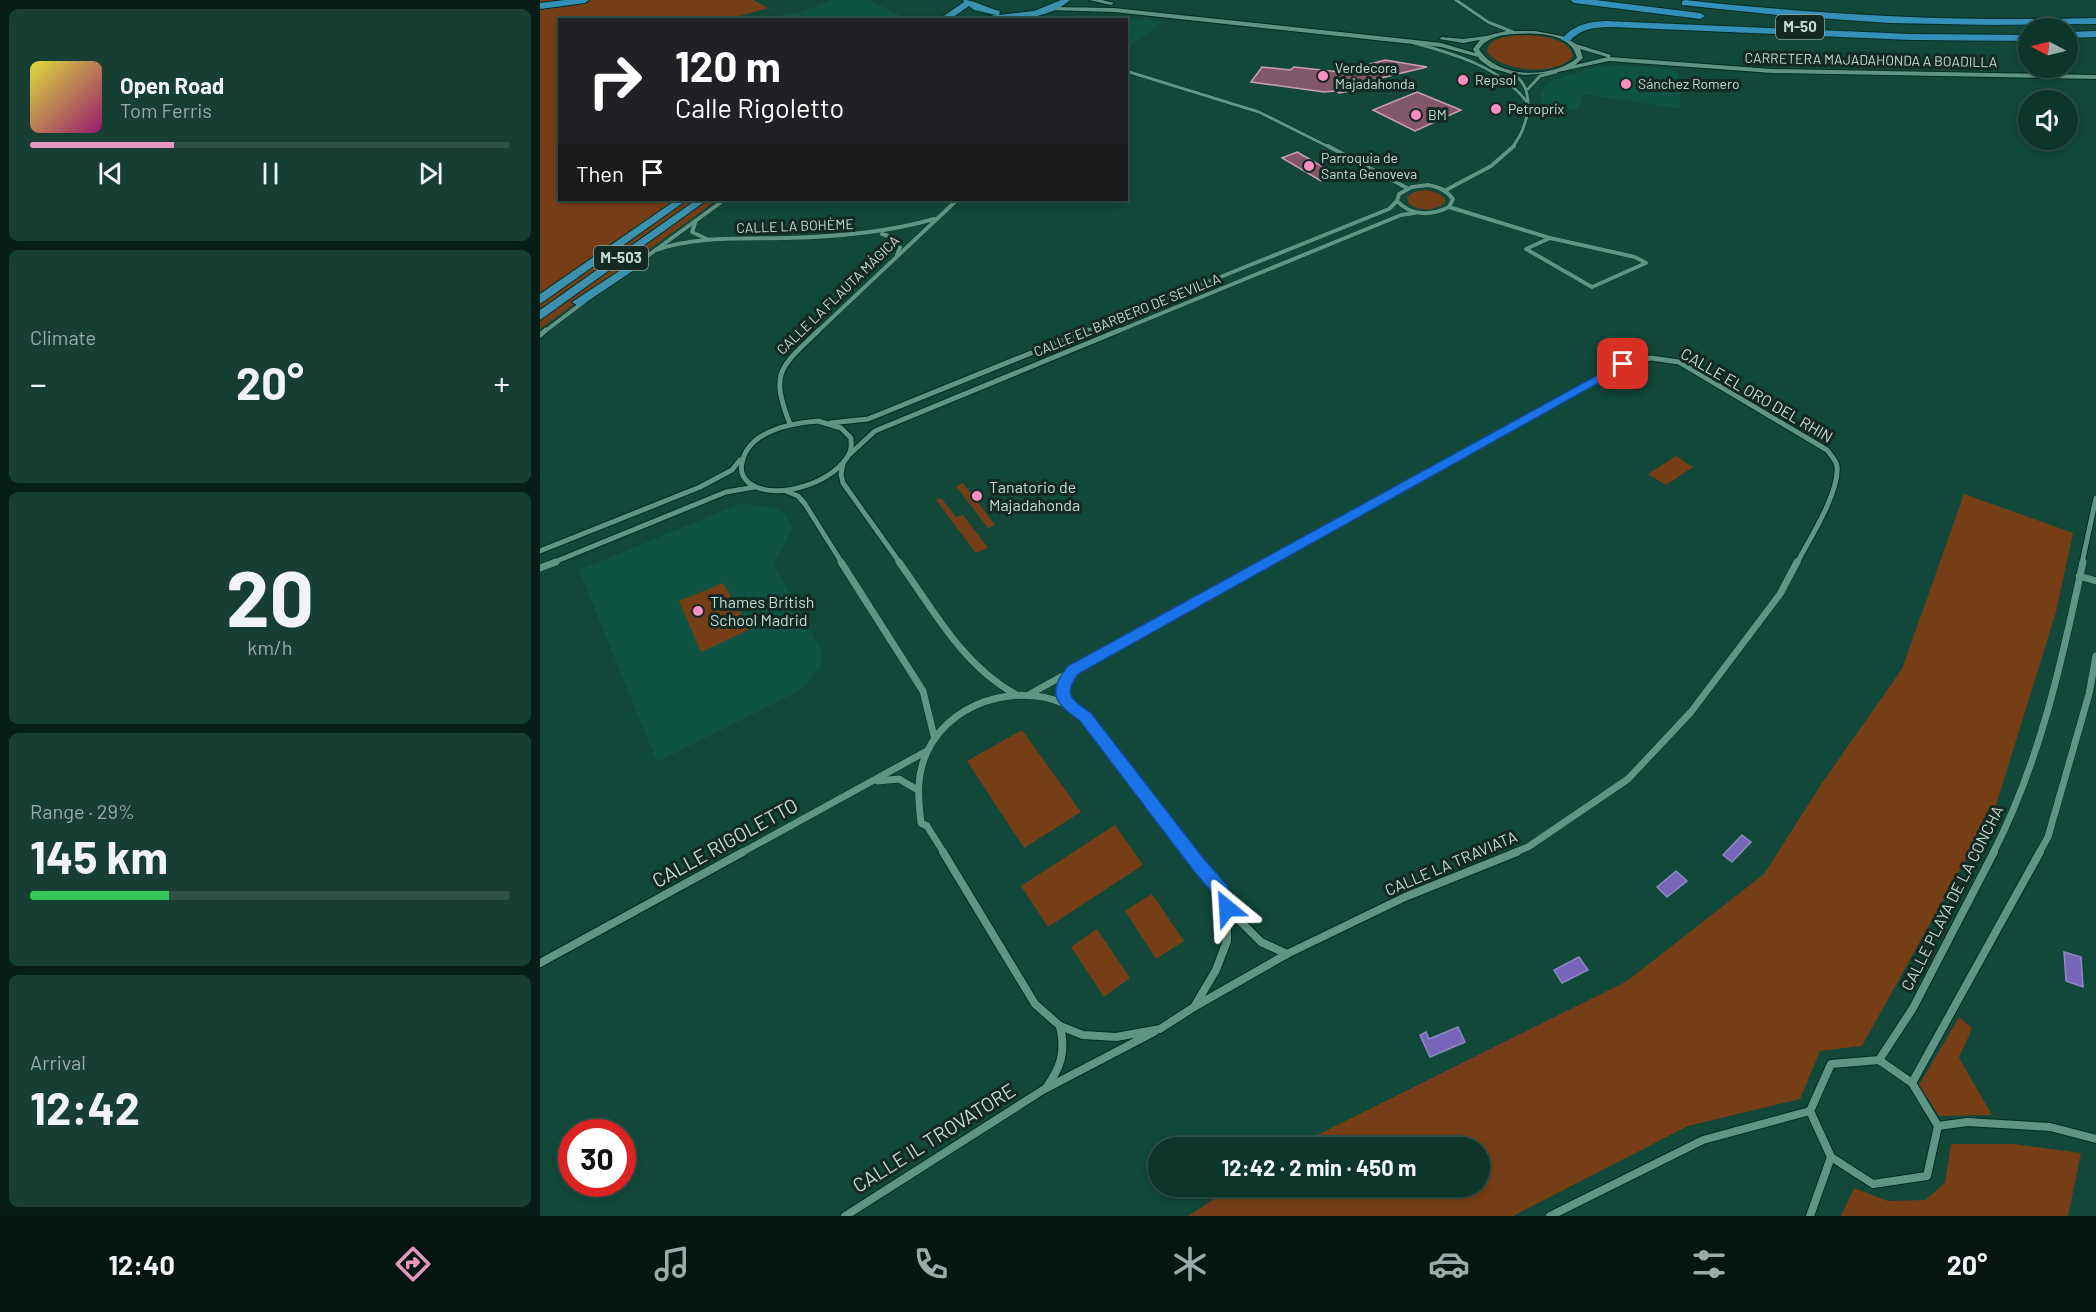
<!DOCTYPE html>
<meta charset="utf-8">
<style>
body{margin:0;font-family:Barlow,sans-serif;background:#163e33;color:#f1f3f6;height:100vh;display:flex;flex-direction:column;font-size:22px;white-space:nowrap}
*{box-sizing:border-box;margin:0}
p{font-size:20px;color:#9aaba9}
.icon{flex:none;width:33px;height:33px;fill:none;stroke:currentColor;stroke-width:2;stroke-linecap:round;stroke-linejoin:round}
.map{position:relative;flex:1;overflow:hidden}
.sheet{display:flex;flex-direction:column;gap:9px;padding:9px;background:#071e18;width:540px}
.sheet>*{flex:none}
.banner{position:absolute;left:18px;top:18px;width:570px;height:183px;border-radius:0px;box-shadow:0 3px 9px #0003,0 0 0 2px #2d5047;background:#202124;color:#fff;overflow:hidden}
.needle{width:39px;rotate:277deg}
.buttons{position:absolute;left:1478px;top:18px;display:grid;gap:12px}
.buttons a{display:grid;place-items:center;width:60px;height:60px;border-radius:50%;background:#0d362b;box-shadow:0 3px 9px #0003,0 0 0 2px #2d5047;font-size:30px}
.speed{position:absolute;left:18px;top:1119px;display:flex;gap:12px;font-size:30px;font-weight:700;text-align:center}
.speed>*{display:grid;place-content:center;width:78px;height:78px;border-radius:50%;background:#0d362b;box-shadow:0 3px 9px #0003,0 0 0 2px #2d5047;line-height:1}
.speed .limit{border:9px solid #d22;background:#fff;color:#111}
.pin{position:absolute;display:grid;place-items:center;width:51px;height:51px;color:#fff;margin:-26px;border-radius:12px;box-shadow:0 3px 9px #0006}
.me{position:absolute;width:66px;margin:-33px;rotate:333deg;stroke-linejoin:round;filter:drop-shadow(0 0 4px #0008)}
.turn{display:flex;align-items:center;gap:21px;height:126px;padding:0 18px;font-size:27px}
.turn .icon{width:78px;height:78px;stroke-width:2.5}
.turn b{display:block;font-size:42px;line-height:51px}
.then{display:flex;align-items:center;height:57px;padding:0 18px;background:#0003;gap:12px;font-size:22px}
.big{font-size:45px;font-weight:700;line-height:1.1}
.sheet .card{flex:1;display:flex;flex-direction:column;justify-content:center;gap:9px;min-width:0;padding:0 21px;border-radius:9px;background:#163e33}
.sheet .dial{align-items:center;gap:0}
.dial b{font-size:78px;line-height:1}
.song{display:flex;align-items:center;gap:18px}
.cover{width:72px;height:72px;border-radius:9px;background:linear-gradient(135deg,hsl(60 70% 55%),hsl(320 70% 35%))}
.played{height:6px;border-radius:3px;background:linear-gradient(90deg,#e797bd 30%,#2d5047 30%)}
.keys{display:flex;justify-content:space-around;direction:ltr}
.heat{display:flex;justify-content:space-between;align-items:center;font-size:33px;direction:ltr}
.charge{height:9px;border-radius:4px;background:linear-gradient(90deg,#34c759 29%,#2d5047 0)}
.trip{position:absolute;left:608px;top:1137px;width:342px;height:60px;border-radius:30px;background:#0d362b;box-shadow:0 3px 9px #0003,0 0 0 2px #2d5047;font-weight:700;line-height:60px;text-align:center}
.tab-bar{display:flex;height:96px;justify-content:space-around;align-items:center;background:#051611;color:#9aaba9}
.tab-bar .icon{width:42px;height:42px}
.tab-bar .on{color:#e797bd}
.tab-bar b{font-size:27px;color:#f1f3f6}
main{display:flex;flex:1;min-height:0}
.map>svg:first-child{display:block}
.built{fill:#0f5443}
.green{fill:#763e17}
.water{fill:#7765ba;stroke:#8e89c2;stroke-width:1.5}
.building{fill:#815769;stroke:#ce9fb3;stroke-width:1.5}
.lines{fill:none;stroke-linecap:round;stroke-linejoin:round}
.minor-far4-casing{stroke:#022c21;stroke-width:4}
.minor-far3-casing{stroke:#022c21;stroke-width:4.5}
.minor-far2-casing{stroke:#022c21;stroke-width:7}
.minor-far1-casing{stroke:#022c21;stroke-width:8}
.minor-casing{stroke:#022c21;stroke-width:10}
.tertiary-casing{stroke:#022c21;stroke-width:2}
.trunk-casing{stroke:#022c21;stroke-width:2}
.motorway-casing{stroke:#022c21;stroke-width:2}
.minor-far4{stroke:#609483;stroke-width:3}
.minor-far3{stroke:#609483;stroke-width:4}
.minor-far2{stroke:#609483;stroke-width:5}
.minor-far1{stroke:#609483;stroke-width:7}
.minor{stroke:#609483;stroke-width:8}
.tertiary{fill:#609483;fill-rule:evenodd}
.trunk{fill:#3c91ae;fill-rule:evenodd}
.motorway{fill:#3390b9;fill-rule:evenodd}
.route{fill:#1a73e8;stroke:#114b97;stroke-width:1.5}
.poi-dot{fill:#fc8fc2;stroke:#142922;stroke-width:2}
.labels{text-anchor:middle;stroke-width:6;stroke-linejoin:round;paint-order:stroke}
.far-street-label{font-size:14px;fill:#c2dcd3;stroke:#142922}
.far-poi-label{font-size:14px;fill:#c2dcd3;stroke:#142922;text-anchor:start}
.shield{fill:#142922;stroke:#8ea69e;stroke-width:1.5}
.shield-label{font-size:15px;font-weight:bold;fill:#c2dcd3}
.street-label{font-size:16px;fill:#c2dcd3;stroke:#142922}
.poi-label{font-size:16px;fill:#c2dcd3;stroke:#142922;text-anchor:start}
.near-street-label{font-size:20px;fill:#c2dcd3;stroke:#142922}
</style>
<main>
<section class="sheet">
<div class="card">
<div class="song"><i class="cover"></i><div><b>Open Road</b><p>Tom Ferris</p></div></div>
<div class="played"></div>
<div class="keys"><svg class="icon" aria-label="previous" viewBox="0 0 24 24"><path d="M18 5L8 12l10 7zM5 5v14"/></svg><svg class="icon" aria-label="pause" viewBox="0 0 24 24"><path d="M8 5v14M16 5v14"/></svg><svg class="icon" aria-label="next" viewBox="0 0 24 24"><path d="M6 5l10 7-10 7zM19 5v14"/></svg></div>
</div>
<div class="card"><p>Climate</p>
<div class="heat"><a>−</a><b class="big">20°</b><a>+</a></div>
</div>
<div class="card dial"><b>20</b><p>km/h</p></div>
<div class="card"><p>Range · 29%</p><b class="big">145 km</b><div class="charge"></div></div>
<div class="card"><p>Arrival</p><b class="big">12:42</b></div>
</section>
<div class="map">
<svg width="1556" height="1216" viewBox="0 0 1556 1216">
<rect width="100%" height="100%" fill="#114839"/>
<!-- built -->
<g class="built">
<path d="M 292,0 L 328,0 L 360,15 L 356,20 L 237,20 L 244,14 L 258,13 Z"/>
<path d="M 552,17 L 610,20 L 624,21 L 587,48 L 586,20 L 543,19 Z"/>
<path d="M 1079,65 L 1130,69 L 1138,73 L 1141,109 L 1043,94 L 1038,110 L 1019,107 L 1007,108 L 1001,103 L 1000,93 L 1009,82 L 1056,67 Z"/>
<path d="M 202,503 L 236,509 L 244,513 L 252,525 L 252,529 L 235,562 L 236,569 L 283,653 L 280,667 L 267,684 L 249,696 L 117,762 L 39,570 Z"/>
</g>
<!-- green -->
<g class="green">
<path d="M 0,0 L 213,0 L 228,8 L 189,19 L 20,20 L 20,200 L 177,200 L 0,329 Z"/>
<path d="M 987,35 C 1002,36 1029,38 1033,56 C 1019,77 961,72 947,52 C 949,35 974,36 987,35 Z"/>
<path d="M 886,190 L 898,193 L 905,199 L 905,202 C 895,212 879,211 868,203 L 867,197 L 874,192 Z"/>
<path d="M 1136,456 L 1153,467 L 1126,485 L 1108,474 Z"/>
<path d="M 423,483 L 455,525 L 448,528 L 416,486 Z"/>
<path d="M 1424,494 L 1533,533 L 1516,612 L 1456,805 L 1322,1046 L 1280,1051 L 1260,1099 L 1148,1126 L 973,1216 L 648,1216 L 693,1187 L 939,1186 L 939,1148 L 753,1147 L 1087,981 L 1224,874 L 1282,783 L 1362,669 Z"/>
<path d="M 401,498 L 416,517 L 423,515 L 448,548 L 436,553 L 396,500 Z"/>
<path d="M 183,583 L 210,629 L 161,652 L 139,601 Z"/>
<path d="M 482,730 L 541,812 L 484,848 L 427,761 Z"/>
<path d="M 575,825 L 603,865 L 508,927 L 481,886 Z"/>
<path d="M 612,894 L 644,941 L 616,959 L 585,911 Z"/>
<path d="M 557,929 L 590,978 L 564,997 L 531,947 Z"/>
<path d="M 1419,1017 L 1432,1028 L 1419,1058 L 1452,1115 L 1399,1116 L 1379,1085 Z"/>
<path d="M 1411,1144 L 1474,1144 L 1541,1153 L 1528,1216 L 1301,1216 L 1314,1188 L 1348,1201 L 1385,1200 L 1405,1183 Z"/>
</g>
<!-- water -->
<g class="water">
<path d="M 1202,835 L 1211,842 L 1192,862 L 1183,855 Z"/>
<path d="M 1136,871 L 1147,881 L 1127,897 L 1117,887 Z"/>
<path d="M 1524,952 L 1541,957 L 1543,987 L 1526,981 Z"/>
<path d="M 1039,957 L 1048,970 L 1022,983 L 1014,970 Z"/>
<path d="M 918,1027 L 925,1042 L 890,1057 L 880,1035 L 886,1032 L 889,1039 Z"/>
</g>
<!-- building -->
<g class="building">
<path d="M 845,60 L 887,67 L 816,84 L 821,89 L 799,93 L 796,91 L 784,92 L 711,82 L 722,67 L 750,70 L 754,67 L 800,72 Z"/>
<path d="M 877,92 L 921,110 L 875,131 L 833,110 Z"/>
<path d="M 757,152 L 797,175 L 781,181 L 742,158 Z"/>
</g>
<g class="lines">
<defs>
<g id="minor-far4">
<path d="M 916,0 L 948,22 L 973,32"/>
<path d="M 874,43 C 915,54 960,67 987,102"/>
<path d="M 586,71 L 719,112 L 791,148"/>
<path d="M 968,71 C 999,86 989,125 972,148"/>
<path d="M 988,89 L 1000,76 L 1016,72"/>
</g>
<g id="minor-far3">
<path d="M 788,146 L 867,188"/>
<path d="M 888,185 C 899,187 906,190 913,199 L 909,207 C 891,216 871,216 857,201 L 859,194 L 872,187 Z"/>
<path d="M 906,190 L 951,166 L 974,146"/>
<path d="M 909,207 L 1010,238"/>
<path d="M 155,223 L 152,232 L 169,240"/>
<path d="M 342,234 L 354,238 L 360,247 L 357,255"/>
<path d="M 1010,238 L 1095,257 L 1106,263 L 1052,287 L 986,249 Z"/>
<path d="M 116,250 C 156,236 202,239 244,238 C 295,237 345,233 394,219"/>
<path d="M 95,265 L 184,200"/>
<path d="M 4,332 L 45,301"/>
<path d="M 277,332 L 417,200"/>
<path d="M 544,332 L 849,209 L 857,201"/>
<path d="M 576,332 L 861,215 L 875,213"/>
</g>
<g id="minor-far2">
<path d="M 0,335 L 6,330"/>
<path d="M 278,421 L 301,428 L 311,438 C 311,442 312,448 310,452 C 298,481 236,503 209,483 C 203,478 200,471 202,463 C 208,431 251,423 278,421 Z"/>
<path d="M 290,423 L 328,419 L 548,330"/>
<path d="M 250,424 C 229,371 241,367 279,330"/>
<path d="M 310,454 L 335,431 L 580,330"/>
<path d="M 303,464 L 301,474 L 303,483 L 360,563"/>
<path d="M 246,491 L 258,496 L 265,504 L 302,563"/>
<path d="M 0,551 L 160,487 L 192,470 L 200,460"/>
<path d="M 12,563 L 186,492 L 215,487"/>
<path d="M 725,563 L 1083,364 L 1111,358 L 1139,362 L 1287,450 C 1291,455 1296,460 1297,466 C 1300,492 1269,540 1257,563"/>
<path d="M 1542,563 L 1556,498"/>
</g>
<g id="minor-far1">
<path d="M 301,562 L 383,691 L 394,736"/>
<path d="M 359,562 C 393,609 422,665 475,694"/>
<path d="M 0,568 L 16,562"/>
<path d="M 1539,576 L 1556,581"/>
<path d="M 490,694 L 728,562"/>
<path d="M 526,703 L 523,688 L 530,674"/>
<path d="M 338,781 L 359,779 L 376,789"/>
<path d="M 201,853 L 385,752"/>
<path d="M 404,853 L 387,826 L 381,823 C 378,797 376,776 387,752 C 413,695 497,677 544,716 C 556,725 566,743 575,755 C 600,788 625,820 650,853"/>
<path d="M 973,853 L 988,847 L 1088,779 L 1151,712 L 1240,594 L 1257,562"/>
<path d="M 1453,853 C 1500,762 1522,661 1543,562"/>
<path d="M 1499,853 L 1508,837 L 1549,694 L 1556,656"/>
</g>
<g id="minor">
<path d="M 403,852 L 495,1004 L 520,1026 L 543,1035 L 576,1037 L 620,1029 L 654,1007 L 676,970 L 687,941 L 687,908 L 681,890 L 649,852"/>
<path d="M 687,908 L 721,942 L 747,954"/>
<path d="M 0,963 L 203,852"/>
<path d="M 654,1007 L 747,954 L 865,897 L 977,852"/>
<path d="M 1339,1060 L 1373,1008 L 1454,852"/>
<path d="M 1339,1060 L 1372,1083 L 1398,1126 L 1387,1176 L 1333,1184 L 1291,1157 L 1270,1111 L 1291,1064 Z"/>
<path d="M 1372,1083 L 1500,852"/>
<path d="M 506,1088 C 521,1067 526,1052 520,1026"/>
<path d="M 1398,1126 L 1427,1122 L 1510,1127 L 1556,1139"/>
<path d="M 305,1216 L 503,1090 L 614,1032"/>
<path d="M 1010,1216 L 1163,1140 L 1270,1111"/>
<path d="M 1270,1216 L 1291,1157"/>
</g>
<g id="tertiary">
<path d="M 549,0 L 562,0 L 574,3 L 571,5 Z"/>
<path d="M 512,7 L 574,8 L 884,41 L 901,43 L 935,53 L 933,49 L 940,40 L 923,43 L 899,39 L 902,37 L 923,39 L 946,36 L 966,31 L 995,31 L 1022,36 L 1036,44 L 1071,55 L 1070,57 L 1232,69 L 1556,75 L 1556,79 L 1232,73 L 1069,61 L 1018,72 L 985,75 L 968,73 L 951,68 L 940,60 L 938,57 L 901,47 L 574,12 L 510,10 ZM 974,34 C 995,33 1031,32 1037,58 C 1012,79 957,79 939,49 C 948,37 960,35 974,34 ZM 1040,49 L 1067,57 L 1068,57 L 1035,65 L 1043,58 Z"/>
</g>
<g id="trunk">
<path d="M 423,0 C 435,0 447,8 460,11 L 459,15 L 494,11 L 521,0 L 530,0 C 505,23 462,20 430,20 L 456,15 L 434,10 L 429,6 L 409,20 L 398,20 L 424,2 Z"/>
<path d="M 136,200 L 147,200 L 0,304 L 0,294 Z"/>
<path d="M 156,200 L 167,200 L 0,320 L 0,310 Z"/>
<path d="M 96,260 L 100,262 L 100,266 L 42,305 L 38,306 L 32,302 Z"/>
</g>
<g id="motorway">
<path d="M 25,0 L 49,0 L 45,3 L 0,9 L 0,3 Z"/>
<path d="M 1030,0 L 1055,0 L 1160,13 L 1165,16 L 1160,19 L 1034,3 Z"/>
<path d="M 1145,0 C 1282,15 1418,22 1556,18 L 1556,24 L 1453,25 L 1350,23 L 1248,16 L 1142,5 L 1142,1 Z"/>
<path d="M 1066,21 L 1371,34 L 1488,35 L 1488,41 L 1371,40 L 1073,27 C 1056,27 1041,28 1029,42 L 1021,40 C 1033,25 1047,22 1066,21 Z"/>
<path d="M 1556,31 L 1556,37 L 1527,38 L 1527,32 Z"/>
</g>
</defs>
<!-- minor-far4 casing -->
<use href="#minor-far4" class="minor-far4-casing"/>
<!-- minor-far3 casing -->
<use href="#minor-far3" class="minor-far3-casing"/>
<!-- minor-far2 casing -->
<use href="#minor-far2" class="minor-far2-casing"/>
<!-- minor-far1 casing -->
<use href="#minor-far1" class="minor-far1-casing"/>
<!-- minor casing -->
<use href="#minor" class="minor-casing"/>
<!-- tertiary casing -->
<use href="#tertiary" class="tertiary-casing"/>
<!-- trunk casing -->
<use href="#trunk" class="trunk-casing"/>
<!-- motorway casing -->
<use href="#motorway" class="motorway-casing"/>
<!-- minor-far4 -->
<use href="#minor-far4" class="minor-far4"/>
<!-- minor-far3 -->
<use href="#minor-far3" class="minor-far3"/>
<!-- minor-far2 -->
<use href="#minor-far2" class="minor-far2"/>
<!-- minor-far1 -->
<use href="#minor-far1" class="minor-far1"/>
<!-- minor -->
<use href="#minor" class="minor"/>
<!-- tertiary -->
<use href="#tertiary" class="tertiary"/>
<!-- trunk -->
<use href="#trunk" class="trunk"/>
<!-- motorway -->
<use href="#motorway" class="motorway"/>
</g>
<!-- route -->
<path class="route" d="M 1083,361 L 1088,364 L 1087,367 L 538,674 C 522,696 533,700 551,713 L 664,859 L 687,885 L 695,908 L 693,914 L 687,916 L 681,914 L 674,895 L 653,870 L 540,721 C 515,703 506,693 528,666 Z"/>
<!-- markers -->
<g class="poi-dot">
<circle cx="783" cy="76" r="6"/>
<circle cx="923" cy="80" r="6"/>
<circle cx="1086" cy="84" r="6"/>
<circle cx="956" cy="109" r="6"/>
<circle cx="876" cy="115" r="6"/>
<circle cx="769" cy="166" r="6"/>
<circle cx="437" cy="496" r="6"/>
<circle cx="158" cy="611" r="6"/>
</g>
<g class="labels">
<!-- far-street labels -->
<g class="far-street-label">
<text transform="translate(1331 60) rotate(1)" y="5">CARRETERA MAJADAHONDA A BOADILLA</text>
<text transform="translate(255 226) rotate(-2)" y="5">CALLE LA BOHÈME</text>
<text transform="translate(298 295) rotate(-44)" y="5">CALLE LA FLAUTA MÁGICA</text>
<text transform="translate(587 315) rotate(-22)" y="5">CALLE EL BARBERO DE SEVILLA</text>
</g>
<!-- far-poi labels -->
<g class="far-poi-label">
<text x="795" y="73">Verdecora<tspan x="795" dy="16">Majadahonda</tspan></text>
<text x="935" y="85">Repsol</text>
<text x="1098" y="89">Sánchez Romero</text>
<text x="968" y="114">Petroprix</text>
<text x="888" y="120">BM</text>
<text x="781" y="163">Parroquia de<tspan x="781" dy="16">Santa Genoveva</tspan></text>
</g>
<!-- shield labels -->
<g class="shield">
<rect x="1236" y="15" width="48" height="24" rx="4.5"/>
<rect x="54" y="246" width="54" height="24" rx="4.5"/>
</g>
<g class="shield-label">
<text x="1260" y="32">M-50</text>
<text x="81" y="263">M-503</text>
</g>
<!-- street labels -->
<g class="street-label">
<text transform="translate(1217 395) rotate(30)" y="6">CALLE EL ORO DEL RHIN</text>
<text transform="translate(911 863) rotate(-23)" y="6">CALLE LA TRAVIATA</text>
<text transform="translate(1412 898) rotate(-63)" y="6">CALLE PLAYA DE LA CONCHA</text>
</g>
<!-- poi labels -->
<g class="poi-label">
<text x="449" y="493">Tanatorio de<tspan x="449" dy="18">Majadahonda</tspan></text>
<text x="170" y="608">Thames British<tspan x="170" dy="18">School Madrid</tspan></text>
</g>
<!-- near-street labels -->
<g class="near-street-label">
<text transform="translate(185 843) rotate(-29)" y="7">CALLE RIGOLETTO</text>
<text transform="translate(394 1138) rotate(-32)" y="7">CALLE IL TROVATORE</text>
</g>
</g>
</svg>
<div class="buttons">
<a><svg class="needle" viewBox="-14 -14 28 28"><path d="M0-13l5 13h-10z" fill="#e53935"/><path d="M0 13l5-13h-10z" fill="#9aaba9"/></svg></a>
<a><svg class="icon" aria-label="sound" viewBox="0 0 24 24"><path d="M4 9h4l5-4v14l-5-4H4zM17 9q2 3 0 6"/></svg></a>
</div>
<div class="speed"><div class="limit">30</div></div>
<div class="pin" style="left:1083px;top:364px;background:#d93025"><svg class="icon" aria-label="arrive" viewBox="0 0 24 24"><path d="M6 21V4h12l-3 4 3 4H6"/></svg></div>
<svg class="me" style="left:687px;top:908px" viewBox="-20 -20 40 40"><path d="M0-17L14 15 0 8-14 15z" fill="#1a73e8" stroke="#fff" stroke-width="4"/></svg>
<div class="trip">12:42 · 2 min · 450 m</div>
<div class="banner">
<div class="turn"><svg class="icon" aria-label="right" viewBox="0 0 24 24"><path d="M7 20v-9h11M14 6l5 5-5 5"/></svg><div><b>120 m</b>Calle Rigoletto</div></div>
<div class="then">Then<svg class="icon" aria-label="arrive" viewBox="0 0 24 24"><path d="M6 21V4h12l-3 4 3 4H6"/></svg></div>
</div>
</div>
</main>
<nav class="tab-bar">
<b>12:40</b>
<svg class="icon on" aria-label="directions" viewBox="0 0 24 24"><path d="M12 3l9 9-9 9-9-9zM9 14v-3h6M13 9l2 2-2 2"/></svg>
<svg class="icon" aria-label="music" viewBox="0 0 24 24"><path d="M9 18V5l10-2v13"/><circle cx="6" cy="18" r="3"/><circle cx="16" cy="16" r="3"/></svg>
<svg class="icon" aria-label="phone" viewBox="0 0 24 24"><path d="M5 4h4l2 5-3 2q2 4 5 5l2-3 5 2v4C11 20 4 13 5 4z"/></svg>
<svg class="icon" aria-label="climate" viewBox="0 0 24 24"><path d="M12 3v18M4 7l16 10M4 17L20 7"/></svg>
<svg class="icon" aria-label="car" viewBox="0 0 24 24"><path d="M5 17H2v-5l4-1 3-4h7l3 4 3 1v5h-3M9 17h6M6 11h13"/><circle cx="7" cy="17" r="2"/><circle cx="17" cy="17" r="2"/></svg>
<svg class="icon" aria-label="filters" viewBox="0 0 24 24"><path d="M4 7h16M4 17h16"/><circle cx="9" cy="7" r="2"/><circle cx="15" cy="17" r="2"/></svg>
<b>20°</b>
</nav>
